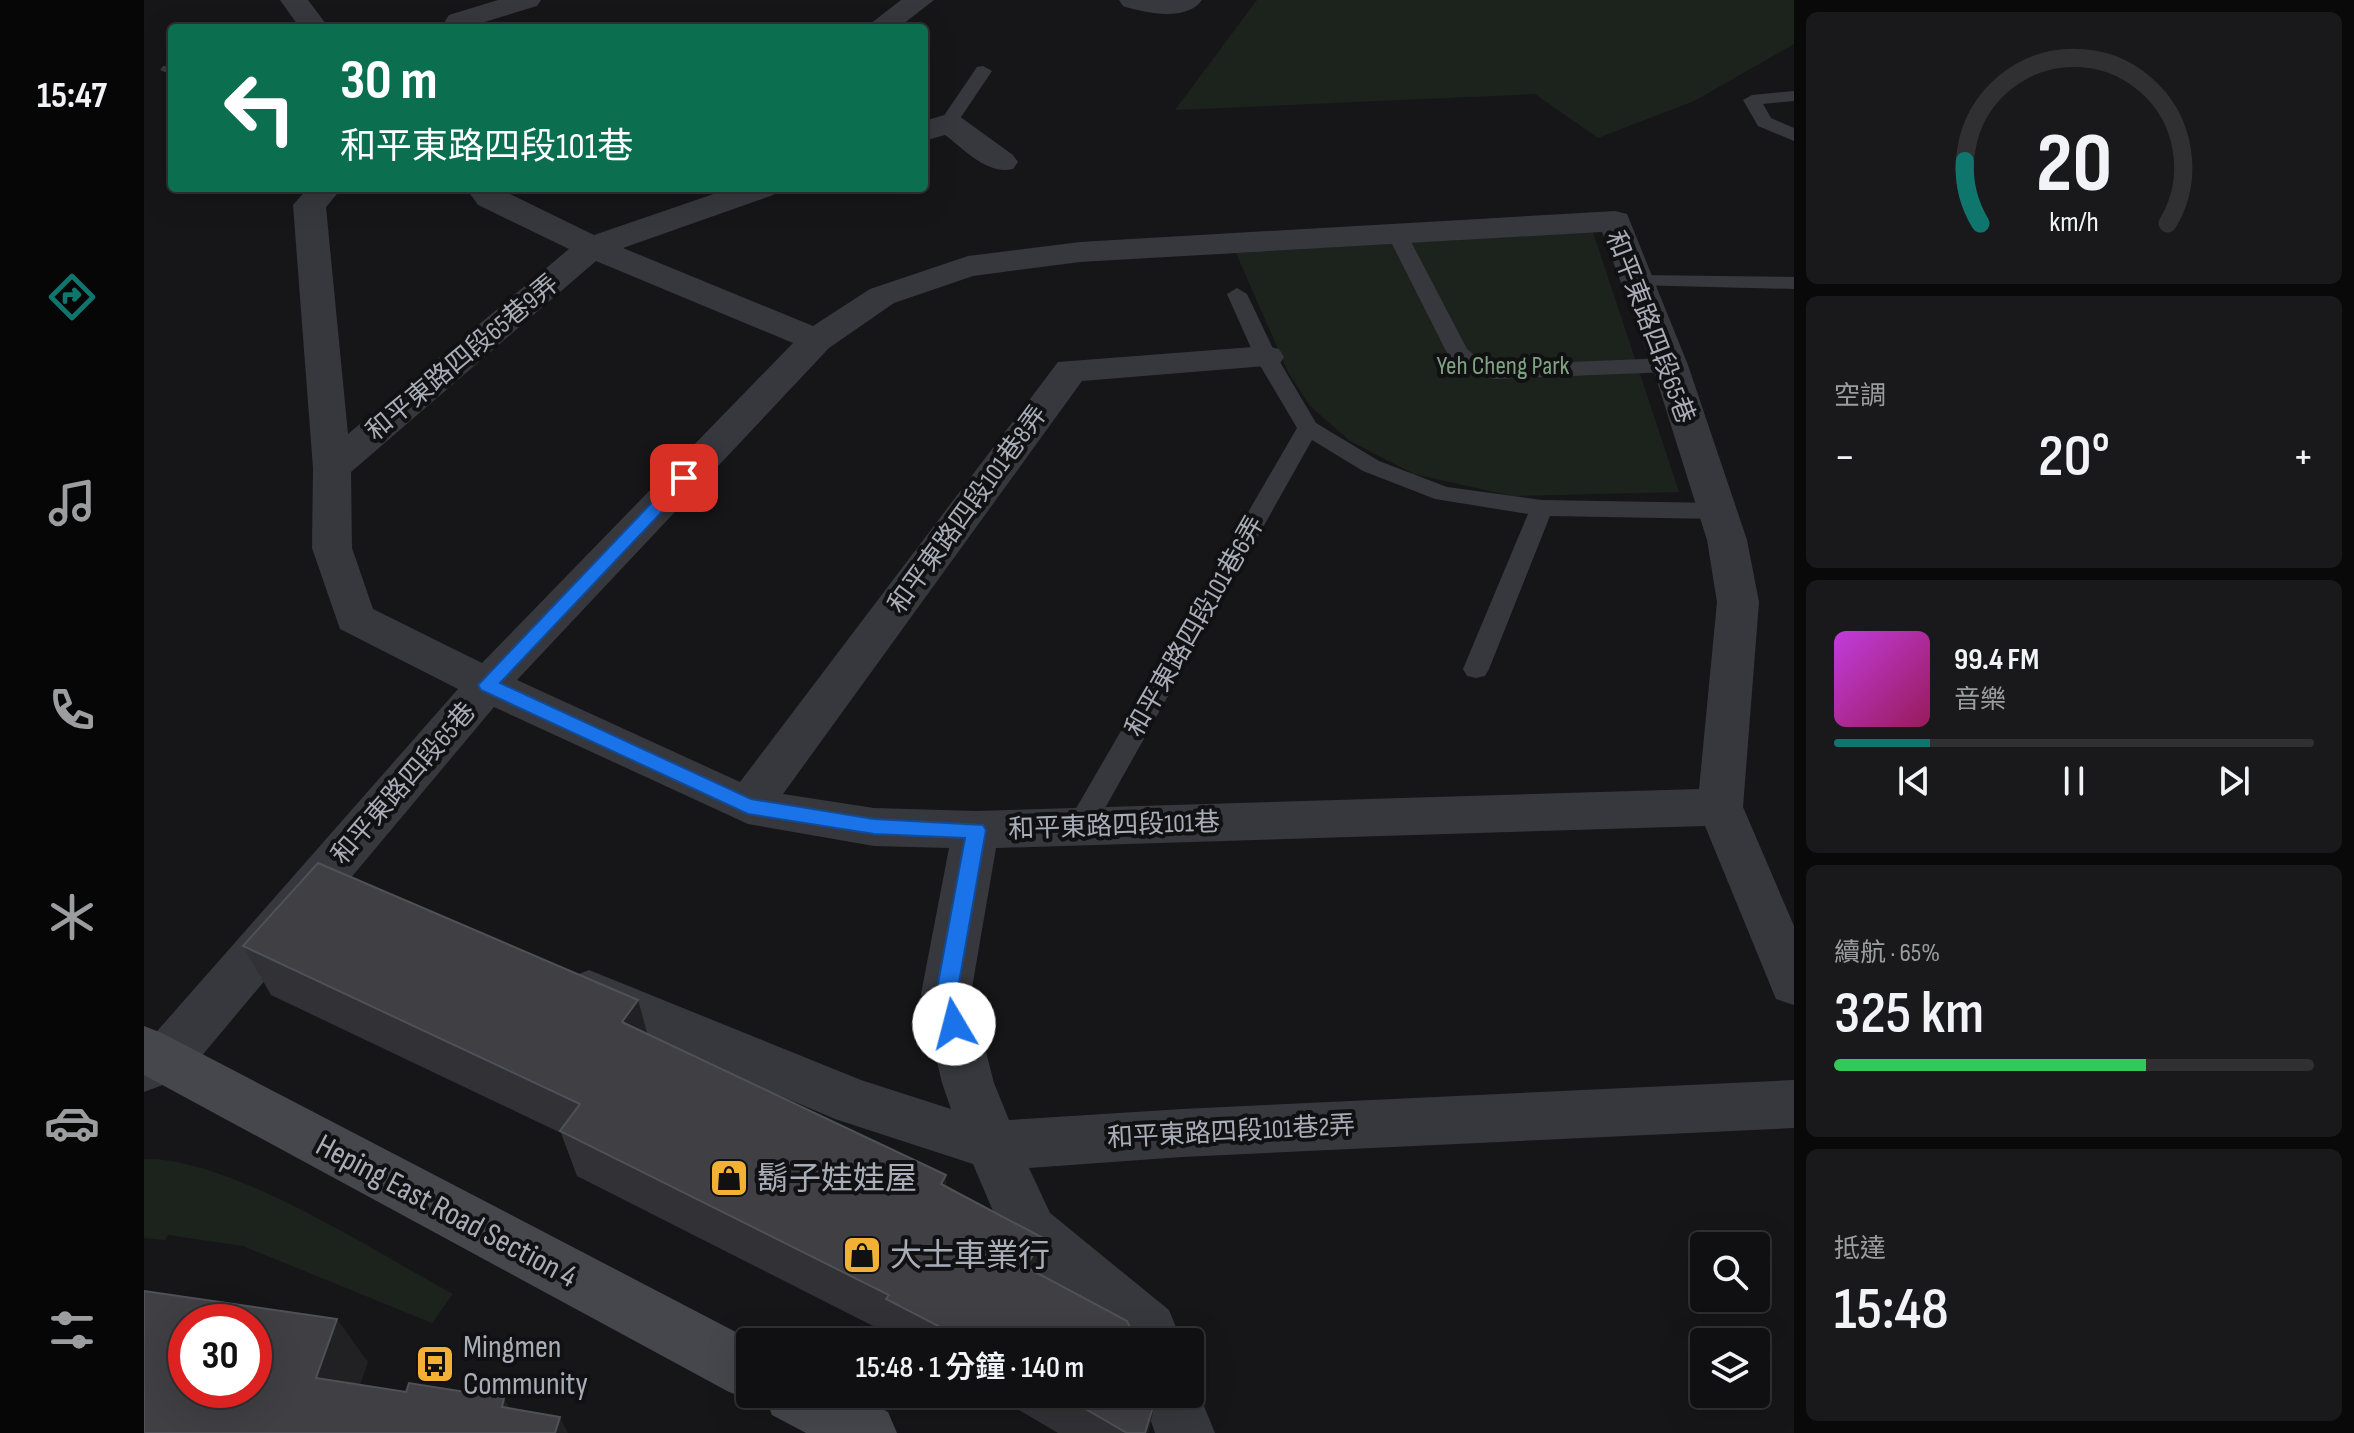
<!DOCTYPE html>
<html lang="zh-TW">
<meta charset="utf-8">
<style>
body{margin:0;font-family:"Sofia Sans Condensed","Noto Sans TC",sans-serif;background:#19191b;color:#f1f3f6;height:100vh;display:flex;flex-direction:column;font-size:30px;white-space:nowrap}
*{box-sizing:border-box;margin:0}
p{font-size:26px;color:#9c9d9f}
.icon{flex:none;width:44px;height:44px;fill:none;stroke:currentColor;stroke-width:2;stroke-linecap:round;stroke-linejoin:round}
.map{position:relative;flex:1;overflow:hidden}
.sheet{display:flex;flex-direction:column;gap:12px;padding:12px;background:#09090a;width:560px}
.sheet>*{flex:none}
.guide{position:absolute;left:24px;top:24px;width:760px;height:168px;border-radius:8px;box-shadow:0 8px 32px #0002,0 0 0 2px #303032;background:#0b6e4f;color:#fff;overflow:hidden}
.fabs{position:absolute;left:1546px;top:1232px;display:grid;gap:16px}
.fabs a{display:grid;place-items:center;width:80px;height:80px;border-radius:8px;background:#101012;box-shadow:0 8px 32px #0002,0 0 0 2px #303032;font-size:40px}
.speed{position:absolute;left:24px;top:1304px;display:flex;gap:16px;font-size:40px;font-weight:700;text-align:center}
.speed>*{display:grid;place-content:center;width:104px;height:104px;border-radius:50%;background:#101012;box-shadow:0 8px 32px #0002,0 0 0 2px #303032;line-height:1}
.speed .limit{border:12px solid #d22;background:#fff;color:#111}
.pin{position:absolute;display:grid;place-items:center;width:68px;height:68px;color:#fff;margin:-34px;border-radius:16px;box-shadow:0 4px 12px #0006}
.me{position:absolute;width:88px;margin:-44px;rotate:352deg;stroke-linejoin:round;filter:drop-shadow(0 0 6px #0008)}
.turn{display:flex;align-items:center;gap:28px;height:168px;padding:0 40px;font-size:36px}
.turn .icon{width:104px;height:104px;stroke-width:2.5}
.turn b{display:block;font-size:56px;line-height:68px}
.big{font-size:60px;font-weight:600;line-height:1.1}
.sheet .widget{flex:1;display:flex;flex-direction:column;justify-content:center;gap:12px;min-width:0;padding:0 28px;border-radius:12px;background:#19191b}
.sheet .dial{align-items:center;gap:0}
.dial svg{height:208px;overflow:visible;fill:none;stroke:#303032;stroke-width:7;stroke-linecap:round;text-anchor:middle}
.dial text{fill:#f1f3f6;stroke:none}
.song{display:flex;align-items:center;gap:24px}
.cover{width:96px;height:96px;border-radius:12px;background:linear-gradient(135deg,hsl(290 70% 55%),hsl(330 70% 35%))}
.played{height:8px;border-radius:4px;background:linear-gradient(90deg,#0f766e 20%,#303032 20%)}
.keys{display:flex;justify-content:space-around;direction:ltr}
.heat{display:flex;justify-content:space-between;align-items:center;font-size:44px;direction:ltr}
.charge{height:12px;border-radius:6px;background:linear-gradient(90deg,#34c759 65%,#303032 0)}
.trip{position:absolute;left:592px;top:1328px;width:468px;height:80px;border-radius:8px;background:#101012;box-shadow:0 8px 32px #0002,0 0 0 2px #303032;font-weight:600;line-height:80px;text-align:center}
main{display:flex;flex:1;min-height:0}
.tabs{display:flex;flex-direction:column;width:144px;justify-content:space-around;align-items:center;background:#060607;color:#9c9d9f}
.tabs .icon{width:56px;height:56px}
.tabs .current{color:#0f766e}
.tabs b{font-size:36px;color:#f1f3f6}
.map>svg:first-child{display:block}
.green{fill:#1c231d}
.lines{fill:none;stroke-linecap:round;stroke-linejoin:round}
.lane{fill:#37383d;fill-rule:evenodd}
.street{fill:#37383d;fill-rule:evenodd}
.secondary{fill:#45474d;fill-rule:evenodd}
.wall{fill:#323236}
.shaded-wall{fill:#212124}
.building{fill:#3f3f44;stroke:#4f5156;stroke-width:2;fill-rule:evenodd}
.route{fill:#1a73e8;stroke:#114b97;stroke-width:2}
.labels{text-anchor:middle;stroke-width:8;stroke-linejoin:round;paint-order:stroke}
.street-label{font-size:26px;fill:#a8adb8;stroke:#111113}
.park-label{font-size:26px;fill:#7fa381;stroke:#111113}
.near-poi-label{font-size:32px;fill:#a8adb8;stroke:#111113;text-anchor:start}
.near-street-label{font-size:32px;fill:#a8adb8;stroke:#111113}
</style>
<main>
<nav class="tabs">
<b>15:47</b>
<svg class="icon current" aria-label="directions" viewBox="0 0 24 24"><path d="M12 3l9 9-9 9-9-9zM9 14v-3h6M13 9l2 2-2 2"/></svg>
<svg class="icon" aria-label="music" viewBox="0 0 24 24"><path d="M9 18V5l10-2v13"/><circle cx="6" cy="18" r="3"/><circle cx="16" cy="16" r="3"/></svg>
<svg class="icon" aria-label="phone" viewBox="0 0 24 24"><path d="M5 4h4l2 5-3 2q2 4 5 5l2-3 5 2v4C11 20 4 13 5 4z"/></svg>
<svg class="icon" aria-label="climate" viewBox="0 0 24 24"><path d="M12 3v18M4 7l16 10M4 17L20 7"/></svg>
<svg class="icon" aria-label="car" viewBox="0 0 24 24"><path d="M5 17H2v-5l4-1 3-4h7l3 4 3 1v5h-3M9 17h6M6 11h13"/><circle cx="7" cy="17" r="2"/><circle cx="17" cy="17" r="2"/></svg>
<svg class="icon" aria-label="filters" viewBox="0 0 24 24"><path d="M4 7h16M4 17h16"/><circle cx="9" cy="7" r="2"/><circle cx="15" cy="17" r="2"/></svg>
</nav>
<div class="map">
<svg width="1650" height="1433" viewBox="0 0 1650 1433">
<rect width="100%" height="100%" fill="#161618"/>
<!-- green -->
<g class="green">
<path d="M 1113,0 L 1650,0 L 1650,44 L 1550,101 L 1454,138 L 1391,94 L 1031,110 Z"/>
<path d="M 1449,232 L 1535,492 L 1368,496 L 1270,474 L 1206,441 L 1166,406 L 1144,372 L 1092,253 Z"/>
<path d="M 0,1159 C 84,1156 233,1253 309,1294 L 288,1323 L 99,1246 L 24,1235 L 21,1240 L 0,1238 Z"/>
</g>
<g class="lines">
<!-- lane -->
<g class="lane">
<path d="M 28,65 L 28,75 L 16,70 L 19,66 Z"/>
<path d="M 839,66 L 848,71 L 813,123 L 810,127 L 798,127 L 795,123 L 833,67 Z"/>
<path d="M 1650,91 L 1650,101 L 1619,104 L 1627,118 L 1650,128 L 1650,141 L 1614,126 L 1599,100 L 1608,95 Z"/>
<path d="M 1253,228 L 1263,234 L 1323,349 L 1336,360 L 1351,365 L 1526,358 L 1537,365 L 1526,372 L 1350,379 L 1320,370 L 1303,353 L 1243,234 Z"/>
<path d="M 1495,275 L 1650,277 L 1650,289 L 1488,285 L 1485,281 L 1488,277 Z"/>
<path d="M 1093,288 L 1103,294 L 1133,357 L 1172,423 L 1235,461 L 1303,487 L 1398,500 L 1573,503 L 1581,505 L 1585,511 L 1581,517 L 1573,519 L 1406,516 L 1345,669 L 1341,676 L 1332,678 L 1323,676 L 1319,669 L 1384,514 L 1291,499 L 1219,471 L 1168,440 L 947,833 L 937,836 L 927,833 L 923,825 L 927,817 L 1153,428 L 1111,357 L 1083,294 Z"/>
</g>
<!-- street -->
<g class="street">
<path d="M 136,0 L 164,0 L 185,28 L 156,28 Z"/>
<path d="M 354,0 L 397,0 L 393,6 L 321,28 L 305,27 L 301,21 L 305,15 Z"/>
<path d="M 757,0 L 790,0 L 754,28 L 721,28 Z"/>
<path d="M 975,0 L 1058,0 C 1043,22 1000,13 979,6 Z"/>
<path d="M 804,114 L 815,116 L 869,155 L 874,162 L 869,169 C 843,175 821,150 801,135 L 780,141 L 780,121 Z"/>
<path d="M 164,188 L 198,188 L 182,207 L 204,434 L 425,249 L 334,205 L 322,188 L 354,188 L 450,235 L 587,188 L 634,188 L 629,195 L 479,248 L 669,326 L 726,289 L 824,256 L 936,242 L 1471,211 L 1483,214 L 1544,365 L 1603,540 L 1615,602 L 1599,807 L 1650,926 L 1650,1005 L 1632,999 L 1561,826 L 852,848 L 827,994 L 850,1083 L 865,1120 L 1038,1109 L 1650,1080 L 1650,1128 L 1038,1157 L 885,1168 L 906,1213 L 1025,1310 L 1038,1342 L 975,1342 L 866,1251 L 829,1164 L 691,1119 L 427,1007 L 420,992 L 427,977 L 445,970 L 717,1080 L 807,1109 L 798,1083 L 777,994 L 805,848 L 730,846 L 604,824 L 350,707 L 40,1077 L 0,1092 L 0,1046 L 314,689 L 196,629 L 168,548 L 169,468 L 149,205 ZM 1458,232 L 1508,365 L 1563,540 L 1573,602 L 1555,789 L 832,811 L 730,808 L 639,794 L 938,381 L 1135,365 L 1140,357 L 1135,349 L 1122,346 L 914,362 L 596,782 L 373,680 L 685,348 L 750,303 L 829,276 L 936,262 ZM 452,261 L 649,343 L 338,663 L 229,609 L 208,548 L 207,472 Z"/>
<path d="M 1046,1372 L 1071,1433 L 1011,1433 L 998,1394 L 1046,1394 Z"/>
</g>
<!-- secondary -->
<path class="secondary" d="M 0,1026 L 18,1033 L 611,1342 L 606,1342 L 606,1394 L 710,1394 L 744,1412 L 753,1433 L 662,1433 L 628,1415 L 620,1395 L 606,1400 L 585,1392 L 0,1075 Z"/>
</g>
<!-- wall -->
<g class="wall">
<path d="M 99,946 L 494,1000 L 504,1034 L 803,1187 L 897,1275 L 993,1342 L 749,1342 L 746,1340 L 745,1334 L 433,1176 L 417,1133 L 127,995 Z"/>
<path d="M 848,1394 L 1013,1394 L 1004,1433 L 914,1433 Z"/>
</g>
<!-- shaded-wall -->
<g class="shaded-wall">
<path d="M 494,1000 L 507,1048 L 478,1022 Z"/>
<path d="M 802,1175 L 803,1219 L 797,1184 Z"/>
<path d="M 899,1238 L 896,1280 L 882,1267 Z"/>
<path d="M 193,1319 L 224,1362 L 204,1419 L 172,1378 Z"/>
<path d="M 1013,1394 L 1004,1433 L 1001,1433 Z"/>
<path d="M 360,1398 L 380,1433 L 358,1407 Z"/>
<path d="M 416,1417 L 424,1433 L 411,1433 Z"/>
</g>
<!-- building -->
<g class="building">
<path d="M 174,863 L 494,1000 L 478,1022 L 802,1175 L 797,1184 L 899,1238 L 882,1267 L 983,1321 L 993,1342 L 825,1342 L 742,1299 L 745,1295 L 416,1131 L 436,1104 L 99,946 Z"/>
<path d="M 0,1291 L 193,1319 L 172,1378 L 262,1392 L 265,1383 L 360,1398 L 358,1407 L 416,1417 L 411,1433 L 0,1433 ZM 42,1322 L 110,1322 L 110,1390 L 42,1390 Z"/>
<path d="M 916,1394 L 1013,1394 L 1001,1433 L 983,1433 Z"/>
</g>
<!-- route -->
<path class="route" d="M 540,473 L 546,474 L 546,482 L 356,683 L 607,799 L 730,819 L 839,825 L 842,830 L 813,994 L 820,1024 L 817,1030 L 810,1033 L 802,1030 L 792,994 L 821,838 L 730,834 L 604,814 L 337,690 L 334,685 L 535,474 Z"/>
<!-- icons -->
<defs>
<symbol id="shop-square" viewBox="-11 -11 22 22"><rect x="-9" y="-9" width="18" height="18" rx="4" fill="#f2b134" stroke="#111113"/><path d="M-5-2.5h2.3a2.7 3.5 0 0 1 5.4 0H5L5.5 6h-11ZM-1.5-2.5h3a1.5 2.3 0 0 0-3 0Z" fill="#111"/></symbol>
<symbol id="bus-square" viewBox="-11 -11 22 22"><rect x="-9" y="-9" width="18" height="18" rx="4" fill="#f2b134" stroke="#111113"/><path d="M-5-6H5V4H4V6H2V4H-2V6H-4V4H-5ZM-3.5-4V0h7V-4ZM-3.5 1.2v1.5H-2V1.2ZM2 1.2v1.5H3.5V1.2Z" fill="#111"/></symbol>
</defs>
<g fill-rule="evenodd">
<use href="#shop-square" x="563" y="1156" width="44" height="44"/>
<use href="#shop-square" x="696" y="1233" width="44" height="44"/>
<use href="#bus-square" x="269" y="1342" width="44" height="44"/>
</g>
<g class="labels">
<!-- street labels -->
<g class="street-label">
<text transform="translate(1507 327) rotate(69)" y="9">和平東路四段65巷</text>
<text transform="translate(318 357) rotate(-40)" y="9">和平東路四段65巷9弄</text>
<text transform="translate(823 509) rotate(-54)" y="9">和平東路四段101巷8弄</text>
<text transform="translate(1050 626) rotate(-60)" y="9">和平東路四段101巷6弄</text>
<text transform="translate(259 783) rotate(-49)" y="9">和平東路四段65巷</text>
<text transform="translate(970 825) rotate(-2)" y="9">和平東路四段101巷</text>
<text transform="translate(1087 1131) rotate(-3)" y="9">和平東路四段101巷2弄</text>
</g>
<!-- park labels -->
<g class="park-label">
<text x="1359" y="374">Yeh Cheng Park</text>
</g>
<!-- near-poi labels -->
<g class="near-poi-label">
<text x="613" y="1189">鬍子娃娃屋</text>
<text x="746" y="1266">大士車業行</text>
<text x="319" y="1357">Mingmen<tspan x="319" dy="37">Community</tspan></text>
</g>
<!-- near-street labels -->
<g class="near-street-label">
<text transform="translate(303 1210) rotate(28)" y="11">Heping East Road Section 4</text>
</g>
</g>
</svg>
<div class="fabs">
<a><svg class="icon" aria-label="search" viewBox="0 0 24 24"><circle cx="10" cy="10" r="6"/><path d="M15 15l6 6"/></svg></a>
<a><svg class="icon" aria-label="layers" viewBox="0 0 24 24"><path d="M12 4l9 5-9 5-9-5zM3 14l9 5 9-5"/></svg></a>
</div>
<div class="speed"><div class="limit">30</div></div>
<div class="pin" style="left:540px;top:478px;background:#d93025"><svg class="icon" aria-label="arrive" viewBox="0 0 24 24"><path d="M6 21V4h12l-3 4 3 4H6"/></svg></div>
<svg class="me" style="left:810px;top:1024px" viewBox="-20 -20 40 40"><circle r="19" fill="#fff"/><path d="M0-13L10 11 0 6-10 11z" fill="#1a73e8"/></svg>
<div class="trip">15:48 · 1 分鐘 · 140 m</div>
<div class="guide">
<div class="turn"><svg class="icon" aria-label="left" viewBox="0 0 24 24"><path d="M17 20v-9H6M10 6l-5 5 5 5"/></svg><div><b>30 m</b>和平東路四段101巷</div></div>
</div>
</div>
<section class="sheet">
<div class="widget dial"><svg viewBox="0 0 100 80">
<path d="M14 69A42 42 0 1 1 86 69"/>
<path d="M14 69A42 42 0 0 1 8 45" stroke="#0f766e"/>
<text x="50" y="56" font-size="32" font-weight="700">20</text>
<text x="50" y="72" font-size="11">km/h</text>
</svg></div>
<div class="widget"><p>空調</p>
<div class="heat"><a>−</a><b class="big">20°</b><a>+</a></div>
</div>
<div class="widget">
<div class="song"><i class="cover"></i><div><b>99.4 FM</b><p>音樂</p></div></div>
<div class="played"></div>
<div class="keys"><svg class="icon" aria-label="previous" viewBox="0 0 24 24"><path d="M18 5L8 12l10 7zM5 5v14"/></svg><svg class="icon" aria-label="pause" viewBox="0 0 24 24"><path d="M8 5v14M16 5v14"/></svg><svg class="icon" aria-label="next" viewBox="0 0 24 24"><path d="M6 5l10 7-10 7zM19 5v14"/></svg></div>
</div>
<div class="widget"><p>續航 · 65%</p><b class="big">325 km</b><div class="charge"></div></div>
<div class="widget"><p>抵達</p><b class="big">15:48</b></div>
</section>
</main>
